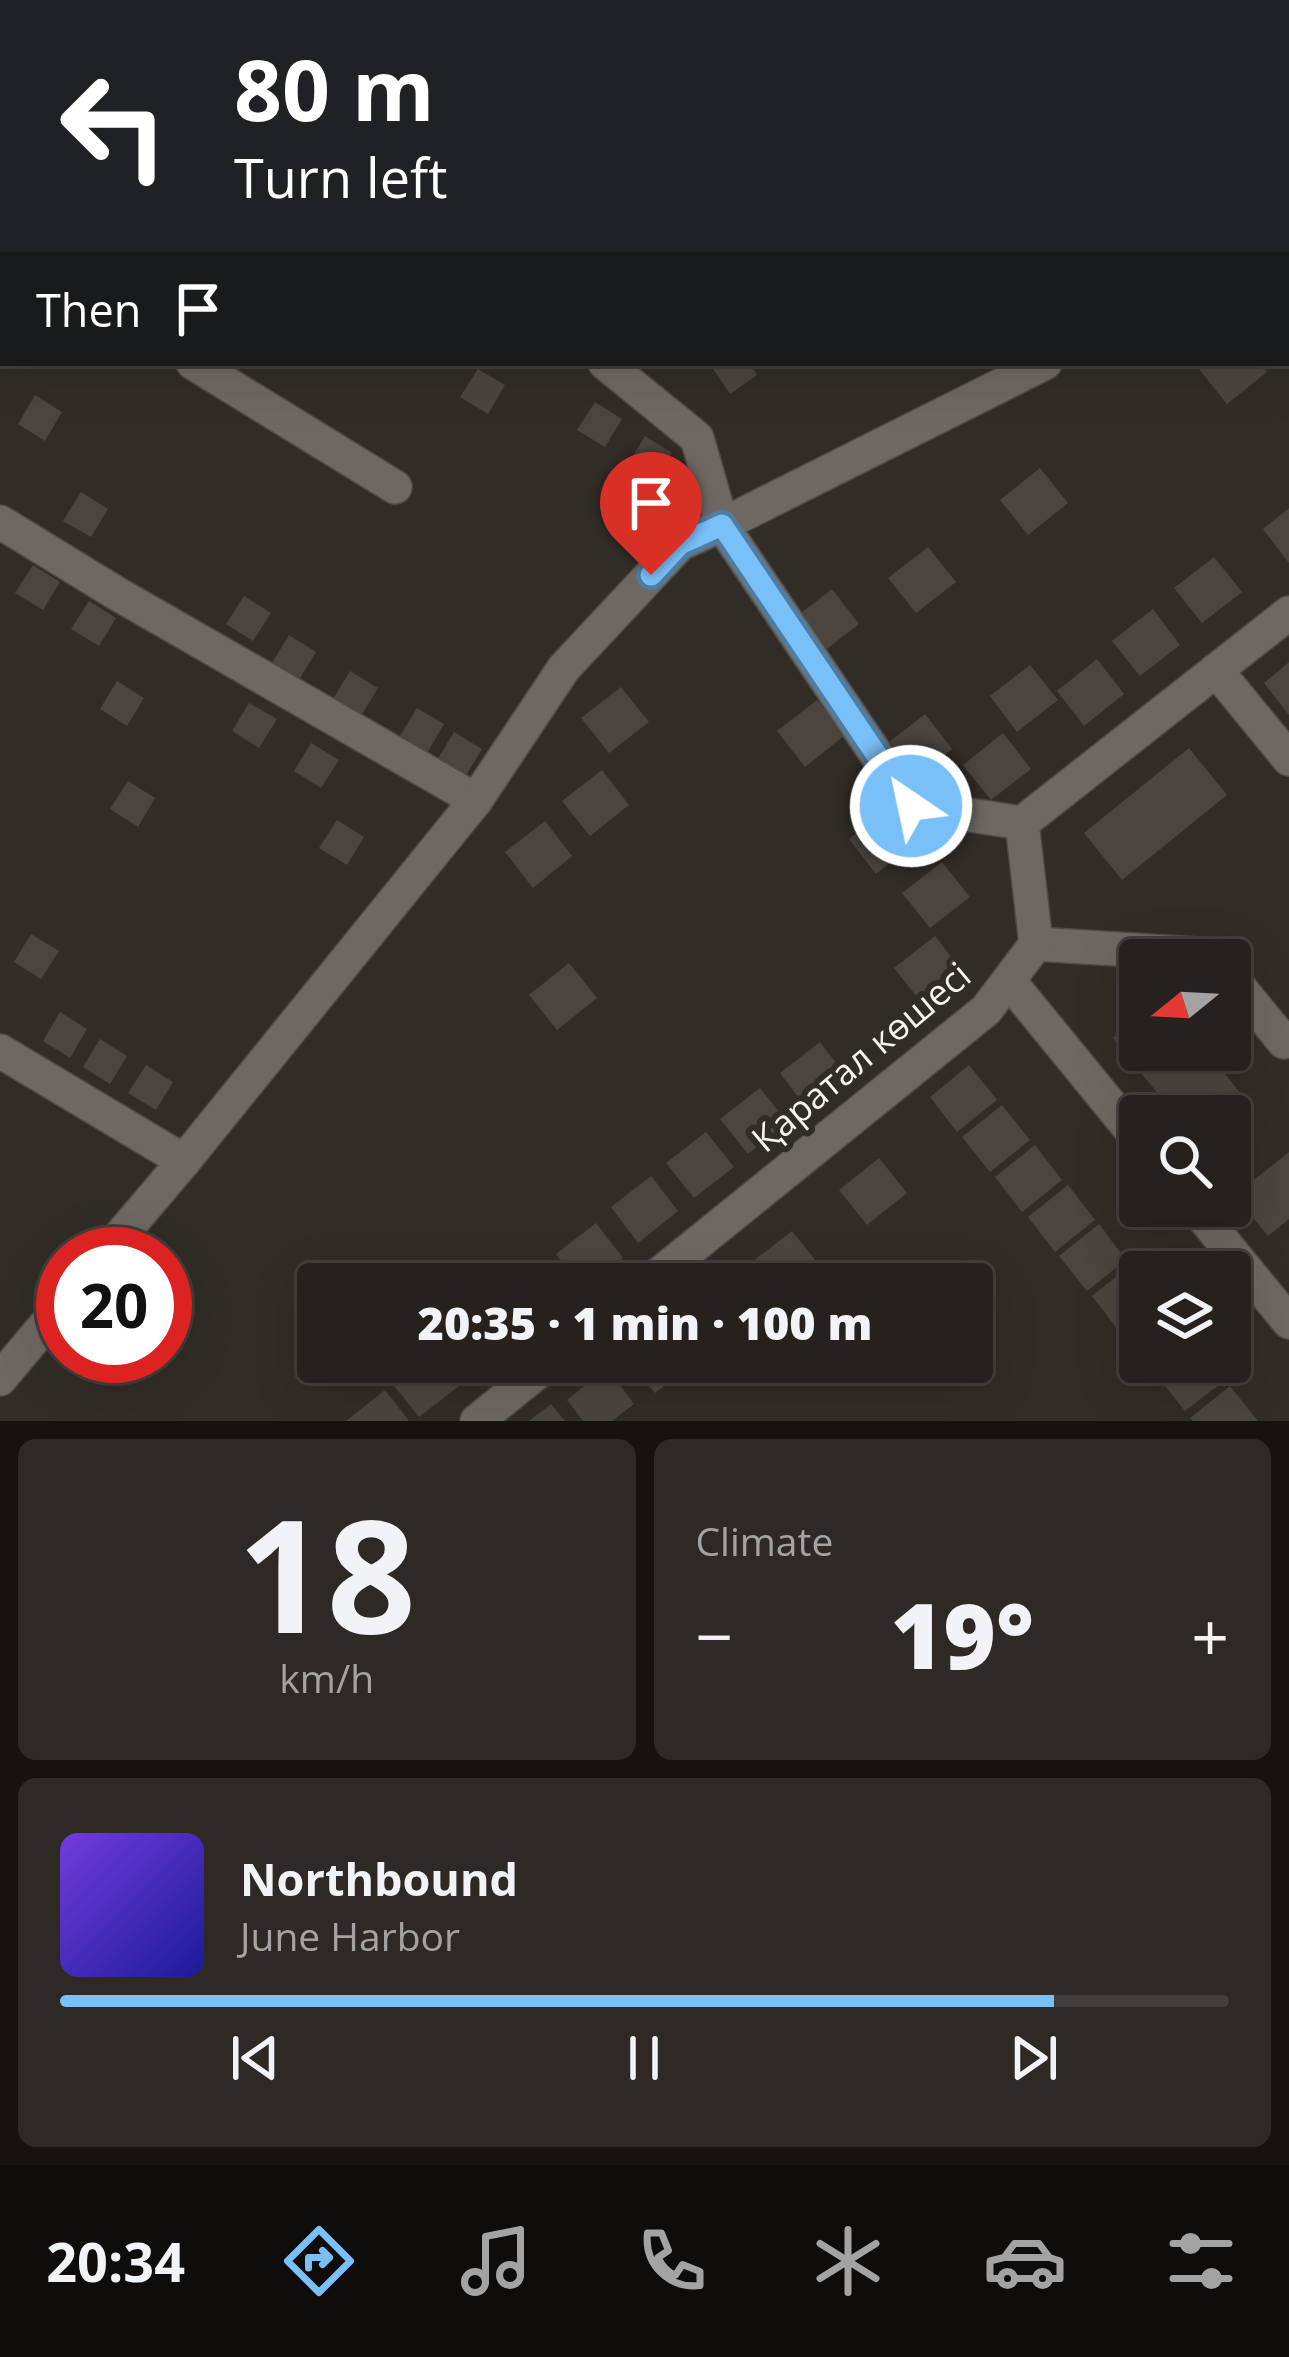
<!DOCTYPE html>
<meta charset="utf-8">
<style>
body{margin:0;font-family:"Open Sans",sans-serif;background:#2e2925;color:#f1f3f6;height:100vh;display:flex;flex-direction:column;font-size:45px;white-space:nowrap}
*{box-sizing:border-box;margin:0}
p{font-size:39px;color:#a4a3a3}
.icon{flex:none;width:66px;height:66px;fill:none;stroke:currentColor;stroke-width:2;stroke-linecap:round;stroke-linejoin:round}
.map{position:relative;height:1421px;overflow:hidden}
.sheet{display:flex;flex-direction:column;gap:18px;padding:18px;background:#15120f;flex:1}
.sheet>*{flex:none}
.hud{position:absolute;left:0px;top:0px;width:1290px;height:366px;box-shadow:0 12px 48px #0002,0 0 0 3px #423e3b;background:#202124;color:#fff;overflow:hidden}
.needle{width:78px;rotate:252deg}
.tools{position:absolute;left:1119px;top:939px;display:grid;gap:24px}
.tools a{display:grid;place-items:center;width:132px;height:132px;border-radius:12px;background:#26211c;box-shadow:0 12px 48px #0002,0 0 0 3px #423e3b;font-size:60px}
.speed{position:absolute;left:36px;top:1227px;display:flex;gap:24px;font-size:60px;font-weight:700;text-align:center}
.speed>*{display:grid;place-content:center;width:156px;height:156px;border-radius:50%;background:#26211c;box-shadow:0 12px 48px #0002,0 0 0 3px #423e3b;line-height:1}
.speed .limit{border:18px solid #d22;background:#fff;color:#111}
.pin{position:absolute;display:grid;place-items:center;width:102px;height:102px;color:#fff;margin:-123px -51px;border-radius:50% 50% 50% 0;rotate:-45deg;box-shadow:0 0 12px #0007}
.pin .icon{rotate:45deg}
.me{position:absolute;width:132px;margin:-66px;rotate:326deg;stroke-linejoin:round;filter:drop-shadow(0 0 9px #0008)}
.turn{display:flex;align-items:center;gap:42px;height:252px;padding:0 36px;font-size:54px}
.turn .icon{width:156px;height:156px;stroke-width:2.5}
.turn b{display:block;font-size:84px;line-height:102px}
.then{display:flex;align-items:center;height:114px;padding:0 36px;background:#0003;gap:24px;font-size:45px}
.big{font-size:90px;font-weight:800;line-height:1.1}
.sheet .widget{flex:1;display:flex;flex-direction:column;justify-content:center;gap:18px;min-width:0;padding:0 42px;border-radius:18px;background:#2e2925}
.sheet .dial{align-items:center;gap:0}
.dial b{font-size:156px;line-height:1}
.song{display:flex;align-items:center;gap:36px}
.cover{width:144px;height:144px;border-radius:18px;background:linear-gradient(135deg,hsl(260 70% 55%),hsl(240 70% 35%))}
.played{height:12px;border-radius:6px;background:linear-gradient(90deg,#79bff8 85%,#423e3b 85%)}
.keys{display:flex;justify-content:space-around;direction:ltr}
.heat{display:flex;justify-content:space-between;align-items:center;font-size:66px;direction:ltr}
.sheet .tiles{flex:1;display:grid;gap:18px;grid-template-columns:1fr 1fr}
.widget:last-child{grid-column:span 2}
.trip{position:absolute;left:297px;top:1263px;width:696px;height:120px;border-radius:12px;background:#26211c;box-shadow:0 12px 48px #0002,0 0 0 3px #423e3b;font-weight:800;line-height:120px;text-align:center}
.dock{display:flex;height:192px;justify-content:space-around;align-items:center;background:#0f0d0b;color:#a4a3a3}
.dock .icon{width:84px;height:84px}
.dock .selected{color:#79bff8}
.dock b{font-size:54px;color:#f1f3f6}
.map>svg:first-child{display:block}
.building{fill:#4c453f}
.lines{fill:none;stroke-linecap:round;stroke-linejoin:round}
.minor-casing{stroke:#4f4a45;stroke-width:36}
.minor{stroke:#6f6862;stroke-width:33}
.route-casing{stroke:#4f7ca1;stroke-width:30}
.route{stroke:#79bff8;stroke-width:21}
.labels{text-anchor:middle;stroke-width:12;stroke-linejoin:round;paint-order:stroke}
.street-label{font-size:36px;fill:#f7f3ef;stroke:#322c26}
</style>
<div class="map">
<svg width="1289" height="1421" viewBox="0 0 1289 1421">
<rect width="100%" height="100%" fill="#322c26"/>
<!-- building -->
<g class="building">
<path d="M 718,363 L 749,363 L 757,375 L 730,394 L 712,367 Z"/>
<path d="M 1206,363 L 1259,363 L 1267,372 L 1227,404 L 1199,369 Z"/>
<path d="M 478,369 L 505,385 L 488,414 L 460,397 Z"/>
<path d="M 35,395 L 62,412 L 45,441 L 18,424 Z"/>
<path d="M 595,402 L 622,419 L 605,447 L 577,430 Z"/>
<path d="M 645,436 L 672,453 L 655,481 L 628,464 Z"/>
<path d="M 1040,468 L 1068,503 L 1028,535 L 1000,500 Z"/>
<path d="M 81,492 L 108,509 L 91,537 L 63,521 Z"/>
<path d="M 1289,508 L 1289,563 L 1263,529 Z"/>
<path d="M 928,547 L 956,582 L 916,613 L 888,578 Z"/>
<path d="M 1214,557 L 1242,592 L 1202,623 L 1174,588 Z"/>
<path d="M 33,565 L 60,582 L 43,610 L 15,593 Z"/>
<path d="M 832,589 L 859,624 L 819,655 L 792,620 Z"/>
<path d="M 244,596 L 271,613 L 253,641 L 226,624 Z"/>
<path d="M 89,601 L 116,618 L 99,646 L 71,629 Z"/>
<path d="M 1153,609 L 1180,645 L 1140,676 L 1112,641 Z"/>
<path d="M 289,635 L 316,652 L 299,680 L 272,663 Z"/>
<path d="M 1097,659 L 1124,694 L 1084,726 L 1057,691 Z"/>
<path d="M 1289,662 L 1289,715 L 1264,683 Z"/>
<path d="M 1030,665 L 1058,700 L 1017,732 L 990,696 Z"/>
<path d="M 350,671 L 378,688 L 361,716 L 333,699 Z"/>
<path d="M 117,681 L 144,698 L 127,726 L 100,709 Z"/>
<path d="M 621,687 L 649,722 L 609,753 L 581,718 Z"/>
<path d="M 817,700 L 845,735 L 805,767 L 777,731 Z"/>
<path d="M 249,703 L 277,719 L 259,748 L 232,731 Z"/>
<path d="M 417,708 L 444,724 L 427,753 L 400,736 Z"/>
<path d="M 925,714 L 952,749 L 912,781 L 884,746 Z"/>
<path d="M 454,732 L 482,749 L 465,777 L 437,760 Z"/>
<path d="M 1003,733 L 1031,769 L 991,800 L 963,765 Z"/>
<path d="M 311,743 L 339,760 L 321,788 L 294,771 Z"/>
<path d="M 1189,748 L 1227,795 L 1122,880 L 1084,833 Z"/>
<path d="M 602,770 L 629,805 L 590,836 L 562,801 Z"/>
<path d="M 128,781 L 155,798 L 138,827 L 110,809 Z"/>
<path d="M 888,807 L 916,842 L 876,874 L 849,839 Z"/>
<path d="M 337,820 L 364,837 L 347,865 L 319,848 Z"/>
<path d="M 545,821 L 572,856 L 533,888 L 505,852 Z"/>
<path d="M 942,862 L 970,897 L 930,928 L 902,893 Z"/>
<path d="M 31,934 L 59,951 L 41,979 L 14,962 Z"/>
<path d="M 935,936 L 962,971 L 922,1003 L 894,968 Z"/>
<path d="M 569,963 L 597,998 L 557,1030 L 529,995 Z"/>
<path d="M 60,1012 L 87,1029 L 70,1058 L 43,1041 Z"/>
<path d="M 1140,1016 L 1140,1050 L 1206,1050 L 1248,1103 L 1232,1116 L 1176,1116 L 1113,1038 Z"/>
<path d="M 100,1039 L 127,1056 L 110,1084 L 83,1067 Z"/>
<path d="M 820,1042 L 847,1077 L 807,1109 L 780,1073 Z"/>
<path d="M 146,1065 L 173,1082 L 156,1110 L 128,1093 Z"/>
<path d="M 969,1065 L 997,1100 L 957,1132 L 930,1097 Z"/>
<path d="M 760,1088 L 788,1123 L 748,1154 L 720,1119 Z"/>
<path d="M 1002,1105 L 1030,1140 L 990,1172 L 962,1137 Z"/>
<path d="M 706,1132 L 734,1167 L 694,1198 L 666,1163 Z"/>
<path d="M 1035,1145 L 1062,1180 L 1022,1212 L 995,1177 Z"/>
<path d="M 1289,1152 L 1289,1219 L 1268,1236 L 1235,1195 Z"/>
<path d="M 879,1158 L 907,1193 L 867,1225 L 839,1190 Z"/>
<path d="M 651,1176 L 678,1211 L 638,1243 L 611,1207 Z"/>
<path d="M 1068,1185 L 1095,1220 L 1055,1252 L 1028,1217 Z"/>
<path d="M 596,1223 L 623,1258 L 590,1284 L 579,1284 L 556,1254 Z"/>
<path d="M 1099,1224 L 1126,1260 L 1087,1291 L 1059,1256 Z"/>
<path d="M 792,1231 L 820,1266 L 797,1284 L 769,1284 L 752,1262 Z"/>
<path d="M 1132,1264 L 1140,1275 L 1140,1315 L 1119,1331 L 1092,1296 Z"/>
<path d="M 539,1270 L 550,1284 L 520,1284 Z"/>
<path d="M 730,1272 L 740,1284 L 715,1284 Z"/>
<path d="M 1140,1324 L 1140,1356 L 1124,1336 Z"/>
<path d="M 417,1362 L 440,1362 L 459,1386 L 419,1417 L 391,1382 Z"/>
<path d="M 456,1362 L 495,1362 L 471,1381 Z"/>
<path d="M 631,1362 L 694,1362 L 655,1393 Z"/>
<path d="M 1174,1362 L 1211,1362 L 1225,1380 L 1185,1411 L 1157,1376 Z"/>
<path d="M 607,1368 L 634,1404 L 612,1421 L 583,1421 L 567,1400 Z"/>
<path d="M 1230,1386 L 1258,1421 L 1193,1421 L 1190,1418 Z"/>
<path d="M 385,1390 L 409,1421 L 346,1421 Z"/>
<path d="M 551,1404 L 565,1421 L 529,1421 Z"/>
</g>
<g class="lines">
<defs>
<g id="minor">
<path d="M 457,0 L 462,3"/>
<path d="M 846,0 L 851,3"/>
<path d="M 89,3 L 91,0"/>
<path d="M 1287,78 L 1289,77"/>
<path d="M 0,153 L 3,148"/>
<path d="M 1287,226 L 1289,224"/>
<path d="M 0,251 L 3,253"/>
<path d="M 193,363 L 395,487"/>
<path d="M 605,363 L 697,438 L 722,525 L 911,806 L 1022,823"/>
<path d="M 0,522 L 116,593 L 476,800"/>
<path d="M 1216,670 L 1289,759"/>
<path d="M 1036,944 L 1213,955 L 1217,960"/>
<path d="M 1230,976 L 1284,1042 L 1289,1038"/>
<path d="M 1009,981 L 1140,1141"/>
<path d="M 0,1051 L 184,1161"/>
<path d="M 1194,1206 L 1289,1322"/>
<path d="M 105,1254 L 184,1161 L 476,800 L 564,668 L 680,544 L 722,525 L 1045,363"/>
<path d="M 647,1284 L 986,1010 L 1036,944 L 1022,823 L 1289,613"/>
<path d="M 0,1379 L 63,1304"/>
<path d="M 477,1421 L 550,1362"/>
</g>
</defs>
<!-- minor casing -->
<use href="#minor" class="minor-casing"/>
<!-- minor -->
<use href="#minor" class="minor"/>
</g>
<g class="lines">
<defs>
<path id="route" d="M 651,575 L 680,544 L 722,525 L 911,806"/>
</defs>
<!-- route casing -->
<use href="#route" class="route-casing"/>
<!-- route -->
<use href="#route" class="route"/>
</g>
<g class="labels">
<!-- street labels -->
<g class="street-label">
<text transform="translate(861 1057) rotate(-40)" y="13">Қаратал көшесі</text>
</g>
</g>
</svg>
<div class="tools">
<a><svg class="needle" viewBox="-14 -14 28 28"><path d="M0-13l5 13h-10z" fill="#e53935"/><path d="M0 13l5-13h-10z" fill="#a4a3a3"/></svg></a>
<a><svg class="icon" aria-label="search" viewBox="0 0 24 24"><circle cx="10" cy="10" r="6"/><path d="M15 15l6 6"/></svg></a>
<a><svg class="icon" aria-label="layers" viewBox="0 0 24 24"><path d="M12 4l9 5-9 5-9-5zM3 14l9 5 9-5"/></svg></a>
</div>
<div class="speed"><div class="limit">20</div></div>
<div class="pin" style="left:651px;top:575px;background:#d93025"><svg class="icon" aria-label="arrive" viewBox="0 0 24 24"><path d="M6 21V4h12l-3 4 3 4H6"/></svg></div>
<svg class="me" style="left:911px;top:806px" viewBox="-20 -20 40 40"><circle r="17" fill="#79bff8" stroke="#fff" stroke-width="3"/><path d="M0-11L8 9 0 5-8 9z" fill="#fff"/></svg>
<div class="trip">20:35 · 1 min · 100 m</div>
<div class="hud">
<div class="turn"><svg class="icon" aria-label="left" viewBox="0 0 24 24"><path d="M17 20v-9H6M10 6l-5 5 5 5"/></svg><div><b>80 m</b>Turn left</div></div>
<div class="then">Then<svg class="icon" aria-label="arrive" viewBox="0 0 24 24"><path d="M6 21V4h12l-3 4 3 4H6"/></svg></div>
</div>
</div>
<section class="sheet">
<div class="tiles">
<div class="widget dial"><b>18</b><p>km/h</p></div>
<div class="widget"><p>Climate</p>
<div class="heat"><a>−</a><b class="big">19°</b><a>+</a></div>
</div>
<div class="widget">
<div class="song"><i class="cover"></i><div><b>Northbound</b><p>June Harbor</p></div></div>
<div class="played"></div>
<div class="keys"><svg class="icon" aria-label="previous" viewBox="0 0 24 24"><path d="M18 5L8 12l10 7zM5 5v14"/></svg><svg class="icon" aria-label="pause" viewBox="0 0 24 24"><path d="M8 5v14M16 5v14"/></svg><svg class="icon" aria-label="next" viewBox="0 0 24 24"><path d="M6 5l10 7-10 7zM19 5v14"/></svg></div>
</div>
</div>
</section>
<nav class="dock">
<b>20:34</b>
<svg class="icon selected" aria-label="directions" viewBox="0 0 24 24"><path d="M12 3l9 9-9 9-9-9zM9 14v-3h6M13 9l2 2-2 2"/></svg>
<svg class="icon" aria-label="music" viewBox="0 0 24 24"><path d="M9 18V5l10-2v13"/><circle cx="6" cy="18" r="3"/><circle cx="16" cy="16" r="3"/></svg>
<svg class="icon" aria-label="phone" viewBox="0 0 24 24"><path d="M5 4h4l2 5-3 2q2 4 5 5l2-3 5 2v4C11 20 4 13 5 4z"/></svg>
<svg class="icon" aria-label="climate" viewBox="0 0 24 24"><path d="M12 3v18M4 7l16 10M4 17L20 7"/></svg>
<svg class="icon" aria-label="car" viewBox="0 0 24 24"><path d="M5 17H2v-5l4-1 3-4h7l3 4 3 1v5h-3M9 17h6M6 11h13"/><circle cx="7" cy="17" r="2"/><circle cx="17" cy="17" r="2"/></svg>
<svg class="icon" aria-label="filters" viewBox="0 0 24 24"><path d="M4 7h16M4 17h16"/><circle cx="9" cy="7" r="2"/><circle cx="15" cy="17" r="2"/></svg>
</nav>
